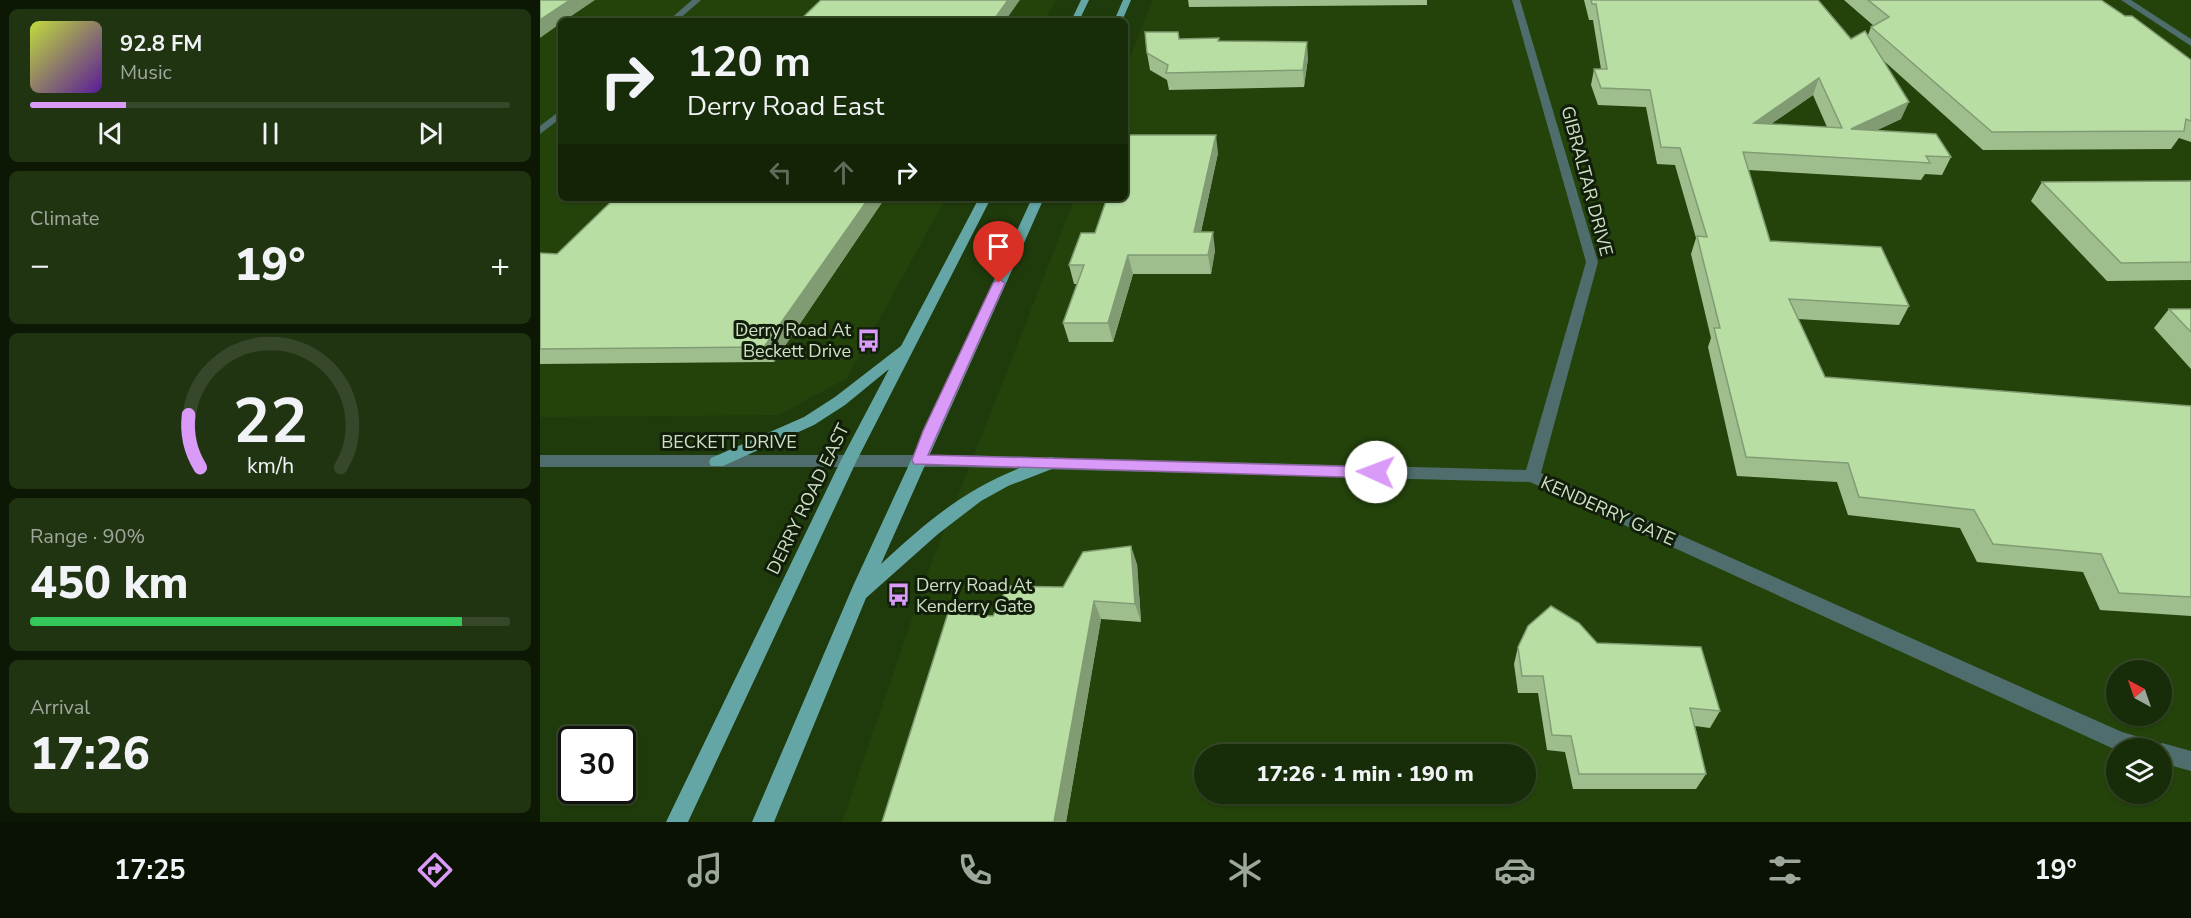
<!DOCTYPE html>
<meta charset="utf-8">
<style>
body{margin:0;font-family:"Nunito Sans",sans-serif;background:#203412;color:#f1f3f6;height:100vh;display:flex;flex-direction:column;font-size:22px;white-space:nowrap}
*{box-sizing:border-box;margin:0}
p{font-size:20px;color:#9ea79c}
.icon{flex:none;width:33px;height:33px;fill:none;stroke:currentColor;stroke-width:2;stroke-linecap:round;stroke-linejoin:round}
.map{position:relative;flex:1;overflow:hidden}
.details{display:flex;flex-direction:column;gap:9px;padding:9px;background:#0d1804;width:540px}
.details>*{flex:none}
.guide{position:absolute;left:18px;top:18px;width:570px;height:183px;border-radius:9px;box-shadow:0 2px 4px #0004,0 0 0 2px #364829;background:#172c08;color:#f1f3f6;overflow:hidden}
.needle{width:39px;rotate:320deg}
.tools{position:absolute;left:1566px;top:660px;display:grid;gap:12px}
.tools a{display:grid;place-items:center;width:66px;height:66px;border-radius:50%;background:#172c08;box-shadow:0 2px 4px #0004,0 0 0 2px #364829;font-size:30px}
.speed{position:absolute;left:18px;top:726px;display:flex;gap:12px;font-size:30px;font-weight:700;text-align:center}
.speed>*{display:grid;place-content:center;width:78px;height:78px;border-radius:50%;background:#172c08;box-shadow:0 2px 4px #0004,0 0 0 2px #364829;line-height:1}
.speed .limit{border:3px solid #111;border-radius:9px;background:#fff;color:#111}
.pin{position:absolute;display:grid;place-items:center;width:51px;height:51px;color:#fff;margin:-62px -26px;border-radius:50% 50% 50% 0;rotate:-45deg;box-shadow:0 0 6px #0007}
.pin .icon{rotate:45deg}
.me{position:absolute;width:66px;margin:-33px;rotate:272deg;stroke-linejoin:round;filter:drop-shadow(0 0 4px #0008)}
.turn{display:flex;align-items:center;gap:21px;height:126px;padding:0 30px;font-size:27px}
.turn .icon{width:78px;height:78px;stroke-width:2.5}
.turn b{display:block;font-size:42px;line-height:51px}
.lanes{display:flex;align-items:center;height:57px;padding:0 30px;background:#0003;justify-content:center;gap:30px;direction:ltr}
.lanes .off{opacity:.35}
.big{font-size:45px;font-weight:800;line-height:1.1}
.details .widget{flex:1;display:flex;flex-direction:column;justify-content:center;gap:9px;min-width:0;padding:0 21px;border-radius:9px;background:#203412}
.details .dial{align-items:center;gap:0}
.dial svg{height:156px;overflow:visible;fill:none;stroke:#364829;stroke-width:7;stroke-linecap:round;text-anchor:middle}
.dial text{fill:#f1f3f6;stroke:none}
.song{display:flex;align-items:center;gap:18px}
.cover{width:72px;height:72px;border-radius:9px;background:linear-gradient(135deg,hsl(70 70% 55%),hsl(270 70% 35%))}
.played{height:6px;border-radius:3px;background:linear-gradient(90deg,#da9af7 20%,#364829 20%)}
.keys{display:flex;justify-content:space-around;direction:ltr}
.heat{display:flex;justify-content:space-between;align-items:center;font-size:33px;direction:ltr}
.charge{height:9px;border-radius:4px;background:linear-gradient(90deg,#34c759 90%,#364829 0)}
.trip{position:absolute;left:654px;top:744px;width:342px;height:60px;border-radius:30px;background:#172c08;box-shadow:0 2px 4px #0004,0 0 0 2px #364829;font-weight:800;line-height:60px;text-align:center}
.dock{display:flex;height:96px;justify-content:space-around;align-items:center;background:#091203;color:#9ea79c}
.dock .icon{width:42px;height:42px}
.dock .active{color:#da9af7}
.dock b{font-size:27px;color:#f1f3f6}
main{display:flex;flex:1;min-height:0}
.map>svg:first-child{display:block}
.built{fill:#24430b;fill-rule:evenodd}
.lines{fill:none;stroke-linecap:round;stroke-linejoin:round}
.minor{fill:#4e6d6c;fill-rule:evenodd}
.major{fill:#64a6a6;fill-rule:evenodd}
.wall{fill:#9ebf8d;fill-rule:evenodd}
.shaded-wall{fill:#819b73}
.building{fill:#b8dea4;stroke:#819b73;stroke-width:1.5;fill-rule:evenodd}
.route{fill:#da9af7;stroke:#8e64a1;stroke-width:1.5}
.labels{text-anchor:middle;stroke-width:6;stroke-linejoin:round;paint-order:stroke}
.street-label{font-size:18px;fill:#cfe0c6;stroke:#111e0a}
.poi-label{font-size:18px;fill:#cfe0c6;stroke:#111e0a;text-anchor:end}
</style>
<main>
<section class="details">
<div class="widget">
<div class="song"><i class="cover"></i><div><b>92.8 FM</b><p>Music</p></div></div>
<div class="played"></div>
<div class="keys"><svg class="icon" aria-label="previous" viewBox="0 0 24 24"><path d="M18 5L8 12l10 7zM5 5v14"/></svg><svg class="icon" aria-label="pause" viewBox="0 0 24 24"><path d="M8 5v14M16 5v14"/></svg><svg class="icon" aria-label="next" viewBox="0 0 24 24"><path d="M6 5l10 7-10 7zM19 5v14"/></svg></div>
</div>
<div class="widget"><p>Climate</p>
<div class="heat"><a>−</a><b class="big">19°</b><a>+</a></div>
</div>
<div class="widget dial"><svg viewBox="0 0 100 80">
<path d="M14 69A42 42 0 1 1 86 69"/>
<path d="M14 69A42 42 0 0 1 8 42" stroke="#da9af7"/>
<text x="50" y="56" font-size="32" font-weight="700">22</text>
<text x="50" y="72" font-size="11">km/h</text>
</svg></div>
<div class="widget"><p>Range · 90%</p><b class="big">450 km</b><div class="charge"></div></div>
<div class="widget"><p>Arrival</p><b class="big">17:26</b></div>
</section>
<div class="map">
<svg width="1651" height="822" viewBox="0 0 1651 822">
<rect width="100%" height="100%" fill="#1f3a0b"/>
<!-- built -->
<g class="built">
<path d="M 0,0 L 516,0 L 504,21 L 21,21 L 21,198 L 406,198 L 307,378 L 239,415 L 0,417 Z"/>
<path d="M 613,0 L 1651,0 L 1651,822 L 302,822 L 391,564 L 535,198 L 585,198 L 585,70 ZM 1576,670 L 1622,670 L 1622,716 L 1576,716 ZM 1576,748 L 1622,748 L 1622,794 L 1576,794 ZM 664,754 L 986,754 L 986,794 L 664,794 Z"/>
</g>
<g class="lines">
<!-- minor -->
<g class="minor">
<path d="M 152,0 L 161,0 L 137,21 L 128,21 Z"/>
<path d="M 972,0 L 980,0 L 1058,262 L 1001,473 L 1582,732 L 1613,741 L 1615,746 L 1622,743 L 1651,751 L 1651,771 L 1622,763 L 1622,748 L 1574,749 L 990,482 L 418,467 L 0,467 L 0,455 L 418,455 L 986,470 L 1046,262 Z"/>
<path d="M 1581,0 L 1591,0 L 1651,39 L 1651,46 Z"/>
<path d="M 21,110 L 21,118 L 0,134 L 0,126 Z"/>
</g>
<!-- major -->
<g class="major">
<path d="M 541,0 L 549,0 L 539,21 L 531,21 Z"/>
<path d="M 583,0 L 591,0 L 582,21 L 574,21 Z"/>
<path d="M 439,198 L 451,198 L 317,460 L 148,822 L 126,822 L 301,460 L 349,369 L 305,405 L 274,425 L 183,466 L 171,466 L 169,462 L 171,458 L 264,417 L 295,397 L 361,346 Z"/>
<path d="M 492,198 L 504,198 L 341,564 C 397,512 437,480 511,457 L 517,459 L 519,463 L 517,467 L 468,486 L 441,501 L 398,534 L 326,598 L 234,822 L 212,822 L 313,586 Z"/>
</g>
</g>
<!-- wall -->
<g class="wall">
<path d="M 648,0 L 887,0 L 887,5 L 649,7 Z"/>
<path d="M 1044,0 L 1278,0 L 1311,39 L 1328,35 L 1331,27 L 1334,26 L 1304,0 L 1561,0 L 1651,60 L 1651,142 L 1639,138 L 1631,149 L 1443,150 L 1344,61 L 1361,119 L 1337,130 L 1411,157 L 1402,175 L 1385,174 L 1381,180 L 1208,170 L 1230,241 L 1369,306 L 1359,325 L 1258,319 L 1285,377 L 1651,406 L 1651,616 L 1560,610 L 1543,572 L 1437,562 L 1420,528 L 1308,515 L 1297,482 L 1197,476 L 1168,347 L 1171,338 L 1151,254 L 1156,238 L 1135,165 L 1117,164 L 1106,107 L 1058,105 L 1051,85 L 1054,69 L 1061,69 L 1053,20 L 1049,20 ZM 1273,95 L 1287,127 L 1231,124 Z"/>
<path d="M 679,41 L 768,58 L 764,87 L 629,90 L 627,80 L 610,70 L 607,53 Z"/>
<path d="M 678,153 L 661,232 L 675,250 L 671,274 L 593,274 L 573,342 L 529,342 L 523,323 L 537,284 L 534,284 L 529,265 L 555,233 Z"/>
<path d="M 1651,181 L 1651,280 L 1567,281 L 1491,201 L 1502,182 Z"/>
<path d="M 345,198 L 234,362 L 0,364 L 0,253 L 17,254 Z"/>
<path d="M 1629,309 L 1651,309 L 1651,369 L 1614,328 Z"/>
<path d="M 597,564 L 601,622 L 561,619 L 526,822 L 342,822 L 453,616 Z"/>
<path d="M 1057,643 L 1180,711 L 1170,728 L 1155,726 L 1166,774 L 1156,789 L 1033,789 L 1025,752 L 1007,750 L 998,693 L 978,693 L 974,664 L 978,647 Z"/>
</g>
<!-- shaded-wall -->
<g class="shaded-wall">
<path d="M 30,0 L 55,0 L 24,21 L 21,21 L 21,23 L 0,38 L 0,20 Z"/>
<path d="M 468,0 L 480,0 L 465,21 L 453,21 Z"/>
<path d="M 767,42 L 768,58 L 764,87 L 763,70 Z"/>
<path d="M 1279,78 L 1273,95 L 1208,140 L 1214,123 Z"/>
<path d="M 1369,102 L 1361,119 L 1304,146 L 1311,129 Z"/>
<path d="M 676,135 L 678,153 L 657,250 L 654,232 Z"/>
<path d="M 329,198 L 345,198 L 234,362 L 224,347 Z"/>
<path d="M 673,232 L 675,250 L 671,274 L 668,255 Z"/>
<path d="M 588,255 L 593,274 L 573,342 L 568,323 Z"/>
<path d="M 591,546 L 597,564 L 601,622 L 595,604 Z"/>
<path d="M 554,601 L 561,619 L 526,822 L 514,822 Z"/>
</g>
<!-- building -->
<g class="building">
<path d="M 0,0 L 30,0 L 0,20 Z"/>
<path d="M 281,0 L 468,0 L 453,21 L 259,21 Z"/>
<path d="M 1051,0 L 1278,0 L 1311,39 L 1325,31 L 1369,102 L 1311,129 L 1396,134 L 1411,157 L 1386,156 L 1390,163 L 1203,152 L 1230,241 L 1341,247 L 1369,306 L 1249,299 L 1285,377 L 1651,406 L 1651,597 L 1579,593 L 1561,554 L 1453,544 L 1434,510 L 1319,497 L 1308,463 L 1206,457 L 1174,328 L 1180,328 L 1157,236 L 1167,237 L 1140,148 L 1121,147 L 1110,90 L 1061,88 L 1054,69 L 1067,69 L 1056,4 L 1052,4 ZM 1279,78 L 1302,128 L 1214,123 Z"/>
<path d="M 1328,0 L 1561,0 L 1585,16 L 1592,16 L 1651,60 L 1651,121 L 1646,119 L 1644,131 L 1452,132 L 1331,27 L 1349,17 Z"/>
<path d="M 605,32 L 638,32 L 639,39 L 679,38 L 678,41 L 767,42 L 763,70 L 626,73 L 628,65 L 607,53 Z"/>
<path d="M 589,135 L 676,135 L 654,232 L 673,232 L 668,255 L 588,255 L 568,323 L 523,323 L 544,265 L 529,265 L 541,233 L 555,233 L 567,198 L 585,198 L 585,148 Z"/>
<path d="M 1651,181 L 1651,262 L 1581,263 L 1502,182 Z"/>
<path d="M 75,198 L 329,198 L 224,347 L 0,349 L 0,253 L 17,254 Z"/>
<path d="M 1629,309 L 1651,309 L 1651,332 Z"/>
<path d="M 591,546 L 595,604 L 554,601 L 514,822 L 342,822 L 408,613 L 453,616 L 468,586 L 523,587 L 543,552 Z"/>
<path d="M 1011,606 L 1039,623 L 1057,643 L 1161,647 L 1180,711 L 1150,708 L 1166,774 L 1039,774 L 1031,736 L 1012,735 L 1003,676 L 982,676 L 978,647 L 988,626 Z"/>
</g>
<!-- route -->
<path class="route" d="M 459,279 L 465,283 L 388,455 L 836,467 L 841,468 L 843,472 L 841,476 L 836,478 L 374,464 L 372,460 L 383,431 L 453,283 Z"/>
<!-- icons -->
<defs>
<symbol id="bus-bare" viewBox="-9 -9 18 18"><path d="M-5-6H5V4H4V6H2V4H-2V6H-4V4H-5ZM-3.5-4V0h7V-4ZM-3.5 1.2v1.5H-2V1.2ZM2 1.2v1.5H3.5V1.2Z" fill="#da9af7" stroke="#111e0a" stroke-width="2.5" paint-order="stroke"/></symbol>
</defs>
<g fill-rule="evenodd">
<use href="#bus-bare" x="312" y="324" width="33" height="33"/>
<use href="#bus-bare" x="342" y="578" width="33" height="33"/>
</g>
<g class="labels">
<!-- street labels -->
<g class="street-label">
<text transform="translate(1047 181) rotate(75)" y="6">GIBRALTAR DRIVE</text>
<text x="189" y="448">BECKETT DRIVE</text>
<text transform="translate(268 499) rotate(-64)" y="6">DERRY ROAD EAST</text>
<text transform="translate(1068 511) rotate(24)" y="6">KENDERRY GATE</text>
</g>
<!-- poi labels -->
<g class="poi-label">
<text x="311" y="336">Derry Road At<tspan x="311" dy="21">Beckett Drive</tspan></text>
<text x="376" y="591" text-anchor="start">Derry Road At<tspan x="376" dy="21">Kenderry Gate</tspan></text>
</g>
</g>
</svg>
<div class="tools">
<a><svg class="needle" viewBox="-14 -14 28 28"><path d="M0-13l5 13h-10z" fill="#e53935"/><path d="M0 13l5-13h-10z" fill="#9ea79c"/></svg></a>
<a><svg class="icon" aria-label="layers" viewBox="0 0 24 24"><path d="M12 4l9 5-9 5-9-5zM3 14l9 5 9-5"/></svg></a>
</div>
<div class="speed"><div class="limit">30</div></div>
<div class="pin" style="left:459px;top:283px;background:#d93025"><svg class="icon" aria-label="arrive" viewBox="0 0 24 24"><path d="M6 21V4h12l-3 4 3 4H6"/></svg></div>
<svg class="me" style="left:836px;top:472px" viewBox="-20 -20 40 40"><circle r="19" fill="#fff"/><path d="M0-13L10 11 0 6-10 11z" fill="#da9af7"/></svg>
<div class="trip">17:26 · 1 min · 190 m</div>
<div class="guide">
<div class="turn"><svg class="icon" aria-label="right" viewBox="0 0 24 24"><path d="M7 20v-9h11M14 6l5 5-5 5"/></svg><div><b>120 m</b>Derry Road East</div></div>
<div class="lanes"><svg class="icon off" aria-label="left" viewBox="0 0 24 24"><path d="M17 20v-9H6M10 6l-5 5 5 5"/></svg><svg class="icon off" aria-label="ahead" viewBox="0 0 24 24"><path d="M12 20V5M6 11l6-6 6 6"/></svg><svg class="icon" aria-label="right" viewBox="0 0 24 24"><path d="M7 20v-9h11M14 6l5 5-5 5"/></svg></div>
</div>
</div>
</main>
<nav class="dock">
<b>17:25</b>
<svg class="icon active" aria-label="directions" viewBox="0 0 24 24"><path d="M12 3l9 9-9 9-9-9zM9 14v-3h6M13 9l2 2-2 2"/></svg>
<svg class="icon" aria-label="music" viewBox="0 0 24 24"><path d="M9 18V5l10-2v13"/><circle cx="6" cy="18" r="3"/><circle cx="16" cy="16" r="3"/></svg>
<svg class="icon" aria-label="phone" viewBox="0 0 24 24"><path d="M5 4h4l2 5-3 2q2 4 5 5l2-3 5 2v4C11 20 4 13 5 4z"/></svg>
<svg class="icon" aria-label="climate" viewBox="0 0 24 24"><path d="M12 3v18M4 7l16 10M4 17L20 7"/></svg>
<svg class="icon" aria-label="car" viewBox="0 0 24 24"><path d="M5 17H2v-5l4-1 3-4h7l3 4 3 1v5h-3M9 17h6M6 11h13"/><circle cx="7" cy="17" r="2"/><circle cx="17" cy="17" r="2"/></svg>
<svg class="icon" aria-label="filters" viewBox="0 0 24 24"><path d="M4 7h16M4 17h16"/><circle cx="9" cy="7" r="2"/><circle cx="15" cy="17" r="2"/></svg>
<b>19°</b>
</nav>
